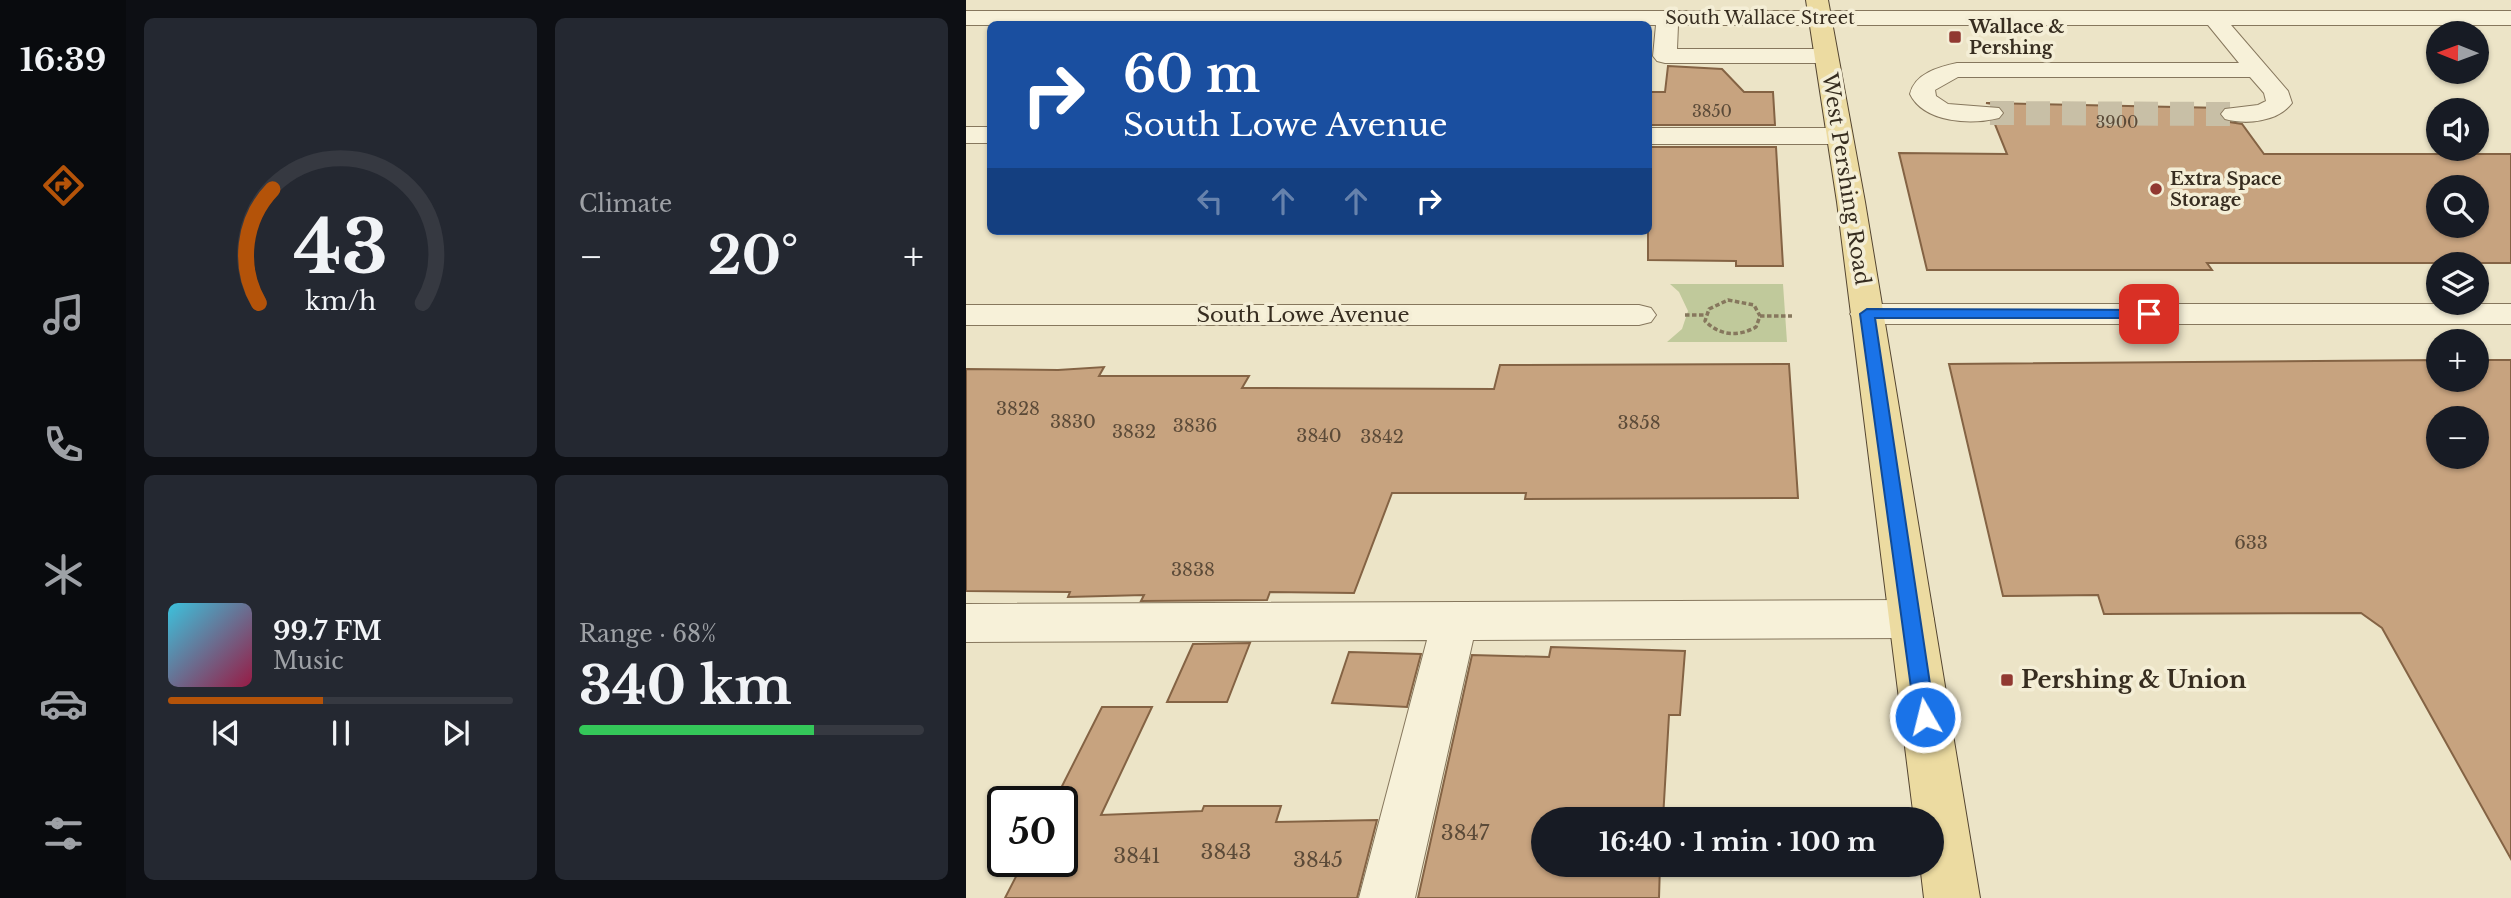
<!DOCTYPE html>
<meta charset="utf-8">
<style>
body{margin:0;font-family:"Libre Baskerville",serif;background:#242831;color:#f1f3f6;height:100vh;display:flex;flex-direction:column;font-size:26px;white-space:nowrap}
*{box-sizing:border-box;margin:0}
p{font-size:23px;color:#9ea1a6}
.icon{flex:none;width:38px;height:38px;fill:none;stroke:currentColor;stroke-width:2;stroke-linecap:round;stroke-linejoin:round}
.map{position:relative;flex:1;overflow:hidden}
.side{display:flex;flex-direction:column;gap:18px;padding:18px;background:#0d0f14;width:840px}
.side>*{flex:none}
.banner{position:absolute;left:21px;top:21px;width:665px;height:214px;border-radius:10px;box-shadow:0 2px 5px #0004;background:#1a4fa0;color:#fff;overflow:hidden}
.needle{width:46px;rotate:271deg}
.tools{position:absolute;left:1460px;top:21px;display:grid;gap:14px}
.tools a{display:grid;place-items:center;width:63px;height:63px;border-radius:50%;background:#171b24;box-shadow:0 2px 5px #0004;font-size:35px}
.speed{position:absolute;left:21px;top:786px;display:flex;gap:14px;font-size:35px;font-weight:700;text-align:center}
.speed>*{display:grid;place-content:center;width:91px;height:91px;border-radius:50%;background:#171b24;box-shadow:0 2px 5px #0004;line-height:1}
.speed .limit{border:4px solid #111;border-radius:10px;background:#fff;color:#111}
.pin{position:absolute;display:grid;place-items:center;width:60px;height:60px;color:#fff;margin:-30px;border-radius:14px;box-shadow:0 4px 10px #0006}
.me{position:absolute;width:77px;margin:-38px;rotate:352deg;stroke-linejoin:round;filter:drop-shadow(0 0 5px #0008)}
.turn{display:flex;align-items:center;gap:24px;height:147px;padding:0 21px;font-size:32px}
.turn .icon{width:91px;height:91px;stroke-width:2.5}
.turn b{display:block;font-size:49px;line-height:60px}
.lanes{display:flex;align-items:center;height:66px;padding:0 21px;background:#0003;justify-content:center;gap:35px;direction:ltr}
.lanes .off{opacity:.35}
.big{font-size:52px;font-weight:700;line-height:1.1}
.side .widget{flex:1;display:flex;flex-direction:column;justify-content:center;gap:10px;min-width:0;padding:0 24px;border-radius:10px;background:#242831}
.side .dial{align-items:center;gap:0}
.dial svg{height:182px;overflow:visible;fill:none;stroke:#363941;stroke-width:7;stroke-linecap:round;text-anchor:middle}
.dial text{fill:#f1f3f6;stroke:none}
.song{display:flex;align-items:center;gap:21px}
.cover{width:84px;height:84px;border-radius:10px;background:linear-gradient(135deg,hsl(190 70% 55%),hsl(340 70% 35%))}
.played{height:7px;border-radius:4px;background:linear-gradient(90deg,#b45309 45%,#363941 45%)}
.keys{display:flex;justify-content:space-around;direction:ltr}
.heat{display:flex;justify-content:space-between;align-items:center;font-size:38px;direction:ltr}
.charge{height:10px;border-radius:5px;background:linear-gradient(90deg,#34c759 68%,#363941 0)}
.side .tiles{flex:1;display:grid;gap:18px;grid-template-columns:repeat(2,1fr)}
.trip{position:absolute;left:565px;top:807px;width:413px;height:70px;border-radius:35px;background:#171b24;box-shadow:0 2px 5px #0004;font-weight:700;line-height:70px;text-align:center}
main{display:flex;flex:1;min-height:0}
.tab-bar{display:flex;flex-direction:column;width:126px;justify-content:space-around;align-items:center;background:#090b0e;color:#9ea1a6}
.tab-bar .icon{width:49px;height:49px}
.tab-bar .active{color:#b45309}
.tab-bar b{font-size:32px;color:#f1f3f6}
.map>svg:first-child{display:block}
.green{fill:#c0c99b}
.building{fill:#c7a37f;stroke:#846344;stroke-width:2;fill-rule:evenodd}
.lines{fill:none;stroke-linecap:round;stroke-linejoin:round}
.minor-tunnel{stroke:#c8bfa6;stroke-width:24;stroke-dasharray:24 12;stroke-linecap:butt}
.minor-casing{stroke:#86775d;stroke-width:2}
.major-casing{stroke:#544531;stroke-width:2}
.path{stroke:#86775d;stroke-width:3.5;stroke-dasharray:4.5 2.5;stroke-linecap:butt}
.minor{fill:#f7f1d9;fill-rule:evenodd}
.major{fill:#ecdba1;fill-rule:evenodd}
.route{fill:#1a73e8;stroke:#114b97;stroke-width:2}
.poi-dot{fill:#913931;stroke:#f4eed6;stroke-width:2.5}
.labels{text-anchor:middle;stroke-width:7;stroke-linejoin:round;paint-order:stroke}
.far-number-label{font-size:16px;fill:#5b4a38}
.far-street-label{font-size:18px;fill:#372d20;stroke:#f4eed6}
.far-poi-label{font-size:18px;font-weight:bold;fill:#372d20;stroke:#f4eed6;text-anchor:start}
.number-label{font-size:18px;fill:#5b4a38}
.street-label{font-size:21px;fill:#372d20;stroke:#f4eed6}
.near-number-label{font-size:21px;fill:#5b4a38}
.near-poi-label{font-size:24px;font-weight:bold;fill:#372d20;stroke:#f4eed6;text-anchor:start}
</style>
<main>
<nav class="tab-bar">
<b>16:39</b>
<svg class="icon active" aria-label="directions" viewBox="0 0 24 24"><path d="M12 3l9 9-9 9-9-9zM9 14v-3h6M13 9l2 2-2 2"/></svg>
<svg class="icon" aria-label="music" viewBox="0 0 24 24"><path d="M9 18V5l10-2v13"/><circle cx="6" cy="18" r="3"/><circle cx="16" cy="16" r="3"/></svg>
<svg class="icon" aria-label="phone" viewBox="0 0 24 24"><path d="M5 4h4l2 5-3 2q2 4 5 5l2-3 5 2v4C11 20 4 13 5 4z"/></svg>
<svg class="icon" aria-label="climate" viewBox="0 0 24 24"><path d="M12 3v18M4 7l16 10M4 17L20 7"/></svg>
<svg class="icon" aria-label="car" viewBox="0 0 24 24"><path d="M5 17H2v-5l4-1 3-4h7l3 4 3 1v5h-3M9 17h6M6 11h13"/><circle cx="7" cy="17" r="2"/><circle cx="17" cy="17" r="2"/></svg>
<svg class="icon" aria-label="filters" viewBox="0 0 24 24"><path d="M4 7h16M4 17h16"/><circle cx="9" cy="7" r="2"/><circle cx="15" cy="17" r="2"/></svg>
</nav>
<section class="side">
<div class="tiles">
<div class="widget dial"><svg viewBox="0 0 100 80">
<path d="M14 69A42 42 0 1 1 86 69"/>
<path d="M14 69A42 42 0 0 1 20 19" stroke="#b45309"/>
<text x="50" y="56" font-size="32" font-weight="700">43</text>
<text x="50" y="72" font-size="11">km/h</text>
</svg></div>
<div class="widget"><p>Climate</p>
<div class="heat"><a>−</a><b class="big">20°</b><a>+</a></div>
</div>
<div class="widget">
<div class="song"><i class="cover"></i><div><b>99.7 FM</b><p>Music</p></div></div>
<div class="played"></div>
<div class="keys"><svg class="icon" aria-label="previous" viewBox="0 0 24 24"><path d="M18 5L8 12l10 7zM5 5v14"/></svg><svg class="icon" aria-label="pause" viewBox="0 0 24 24"><path d="M8 5v14M16 5v14"/></svg><svg class="icon" aria-label="next" viewBox="0 0 24 24"><path d="M6 5l10 7-10 7zM19 5v14"/></svg></div>
</div>
<div class="widget"><p>Range · 68%</p><b class="big">340 km</b><div class="charge"></div></div>
</div>
</section>
<div class="map">
<svg width="1545" height="898" viewBox="0 0 1545 898">
<rect width="100%" height="100%" fill="#ece4c7"/>
<!-- green -->
<path class="green" d="M 704,284 L 817,284 L 821,342 L 701,342 L 716,329 L 722,311 L 713,292 Z"/>
<!-- building -->
<g class="building">
<path d="M 702,66 L 756,69 L 778,92 L 807,92 L 809,125 L 682,125 L 682,92 L 699,92 Z"/>
<path d="M 1020,103 L 1257,108 L 1252,114 L 1257,121 L 1276,124 L 1298,154 L 1545,154 L 1545,263 L 1241,263 L 1246,270 L 961,270 L 933,153 L 1041,154 L 1028,122 L 1035,120 L 1039,111 L 1033,105 ZM 1472,187 L 1510,187 L 1510,226 L 1472,226 Z"/>
<path d="M 682,147 L 810,147 L 817,266 L 770,266 L 770,261 L 682,260 Z"/>
<path d="M 1472,360 L 1472,380 L 1510,380 L 1510,360 L 1545,360 L 1545,859 L 1416,628 L 1395,613 L 1138,614 L 1132,595 L 1037,596 L 983,364 ZM 1472,418 L 1510,418 L 1510,457 L 1472,457 Z"/>
<path d="M 823,364 L 832,498 L 559,499 L 560,493 L 426,493 L 388,593 L 304,592 L 301,600 L 175,601 L 178,595 L 102,597 L 104,592 L 0,591 L 0,369 L 92,370 L 138,367 L 133,376 L 283,376 L 276,388 L 528,389 L 534,365 Z"/>
<path d="M 284,643 L 261,702 L 201,702 L 227,644 Z"/>
<path d="M 585,647 L 719,651 L 714,715 L 703,715 L 697,819 L 578,819 L 578,864 L 694,864 L 693,898 L 452,898 L 506,655 L 583,657 Z"/>
<path d="M 383,652 L 455,654 L 441,707 L 366,703 Z"/>
<path d="M 136,707 L 186,707 L 135,815 L 236,811 L 238,806 L 315,806 L 310,822 L 411,820 L 391,898 L 39,898 L 58,861 L 96,861 L 96,802 L 88,802 Z"/>
</g>
<g class="lines">
<!-- minor-tunnel -->
<path class="minor-tunnel" d="M 1024,113 L 1268,114"/>
<defs>
<g id="minor">
<path d="M 0,11 L 1545,11 L 1545,25 L 1265,25 L 1322,91 L 1326,103 C 1312,122 1280,125 1259,119 L 1255,114 L 1259,109 L 1292,105 L 1300,101 L 1298,93 L 1284,77 L 992,77 L 969,90 L 970,96 L 982,104 L 1033,108 L 1037,113 L 1033,118 C 1005,125 958,123 944,94 C 949,73 973,67 991,63 L 1273,63 L 1242,25 L 712,25 L 711,49 L 860,49 L 868,51 L 872,56 L 868,61 L 860,63 L 699,63 L 691,61 L 687,56 L 690,25 L 0,25 Z"/>
<rect x="0" y="127" width="24" height="16"/>
<path d="M 682,128 L 873,128 L 882,130 L 886,136 L 882,142 L 873,144 L 682,144 Z"/>
<path d="M 901,304 L 1545,304 L 1545,324 L 901,324 L 889,321 L 884,314 L 889,307 Z"/>
<path d="M 0,305 L 673,305 L 685,308 L 690,315 L 685,322 L 673,325 L 0,325 Z"/>
<path d="M 945,600 L 961,606 L 968,619 L 961,632 L 945,638 L 507,640 L 449,898 L 393,898 L 461,640 L 0,642 L 0,604 Z"/>
</g>
<path id="major" d="M 840,0 L 862,0 L 899,202 L 1014,898 L 958,898 L 954,864 L 966,864 L 966,819 L 948,819 L 871,202 Z"/>
</defs>
<!-- minor casing -->
<use href="#minor" class="minor-casing"/>
<!-- major casing -->
<use href="#major" class="major-casing"/>
<!-- path -->
<g class="path">
<path d="M 762,300 L 788,305 L 794,316 L 790,327 C 772,337 754,336 739,321 L 743,309 Z"/>
<path d="M 719,315 L 739,315"/>
<path d="M 794,316 L 826,316"/>
</g>
<!-- minor -->
<use href="#minor" class="minor"/>
<!-- major -->
<use href="#major" class="major"/>
</g>
<!-- route -->
<path class="route" d="M 901,309 L 1183,310 L 1190,314 L 1183,318 L 909,318 L 969,717 L 966,723 L 959,726 L 952,723 L 949,717 L 894,314 Z"/>
<!-- markers -->
<g class="poi-dot">
<rect x="982" y="30" width="14" height="14" rx="3.5"/>
<circle cx="1190" cy="189" r="7"/>
<rect x="1034" y="673" width="14" height="14" rx="3.5"/>
</g>
<g class="labels">
<!-- far-number labels -->
<g class="far-number-label">
<text x="746" y="117">3850</text>
<text x="1151" y="128">3900</text>
</g>
<!-- far-street labels -->
<g class="far-street-label">
<text x="794" y="24">South Wallace Street</text>
</g>
<!-- far-poi labels -->
<g class="far-poi-label">
<text x="1003" y="33">Wallace &amp;<tspan x="1003" dy="21">Pershing</tspan></text>
<text x="1204" y="185">Extra Space<tspan x="1204" dy="21">Storage</tspan></text>
</g>
<!-- number labels -->
<g class="number-label">
<text x="52" y="415">3828</text>
<text x="107" y="428">3830</text>
<text x="673" y="429">3858</text>
<text x="229" y="432">3836</text>
<text x="168" y="438">3832</text>
<text x="353" y="442">3840</text>
<text x="416" y="443">3842</text>
<text x="1285" y="549">633</text>
<text x="227" y="576">3838</text>
</g>
<!-- street labels -->
<g class="street-label">
<text transform="translate(880 179) rotate(81)" y="7">West Pershing Road</text>
<text x="337" y="322">South Lowe Avenue</text>
</g>
<!-- near-number labels -->
<g class="near-number-label">
<text x="499" y="840">3847</text>
<text x="260" y="859">3843</text>
<text x="171" y="863">3841</text>
<text x="352" y="867">3845</text>
</g>
<!-- near-poi labels -->
<g class="near-poi-label">
<text x="1055" y="688">Pershing &amp; Union</text>
</g>
</g>
</svg>
<div class="tools">
<a><svg class="needle" viewBox="-14 -14 28 28"><path d="M0-13l5 13h-10z" fill="#e53935"/><path d="M0 13l5-13h-10z" fill="#9ea1a6"/></svg></a>
<a><svg class="icon" aria-label="sound" viewBox="0 0 24 24"><path d="M4 9h4l5-4v14l-5-4H4zM17 9q2 3 0 6"/></svg></a>
<a><svg class="icon" aria-label="search" viewBox="0 0 24 24"><circle cx="10" cy="10" r="6"/><path d="M15 15l6 6"/></svg></a>
<a><svg class="icon" aria-label="layers" viewBox="0 0 24 24"><path d="M12 4l9 5-9 5-9-5zM3 14l9 5 9-5"/></svg></a>
<a>+</a>
<a>−</a>
</div>
<div class="speed"><div class="limit">50</div></div>
<div class="pin" style="left:1183px;top:314px;background:#d93025"><svg class="icon" aria-label="arrive" viewBox="0 0 24 24"><path d="M6 21V4h12l-3 4 3 4H6"/></svg></div>
<svg class="me" style="left:959px;top:717px" viewBox="-20 -20 40 40"><circle r="17" fill="#1a73e8" stroke="#fff" stroke-width="3"/><path d="M0-11L8 9 0 5-8 9z" fill="#fff"/></svg>
<div class="trip">16:40 · 1 min · 100 m</div>
<div class="banner">
<div class="turn"><svg class="icon" aria-label="right" viewBox="0 0 24 24"><path d="M7 20v-9h11M14 6l5 5-5 5"/></svg><div><b>60 m</b>South Lowe Avenue</div></div>
<div class="lanes"><svg class="icon off" aria-label="left" viewBox="0 0 24 24"><path d="M17 20v-9H6M10 6l-5 5 5 5"/></svg><svg class="icon off" aria-label="ahead" viewBox="0 0 24 24"><path d="M12 20V5M6 11l6-6 6 6"/></svg><svg class="icon off" aria-label="ahead" viewBox="0 0 24 24"><path d="M12 20V5M6 11l6-6 6 6"/></svg><svg class="icon" aria-label="right" viewBox="0 0 24 24"><path d="M7 20v-9h11M14 6l5 5-5 5"/></svg></div>
</div>
</div>
</main>
